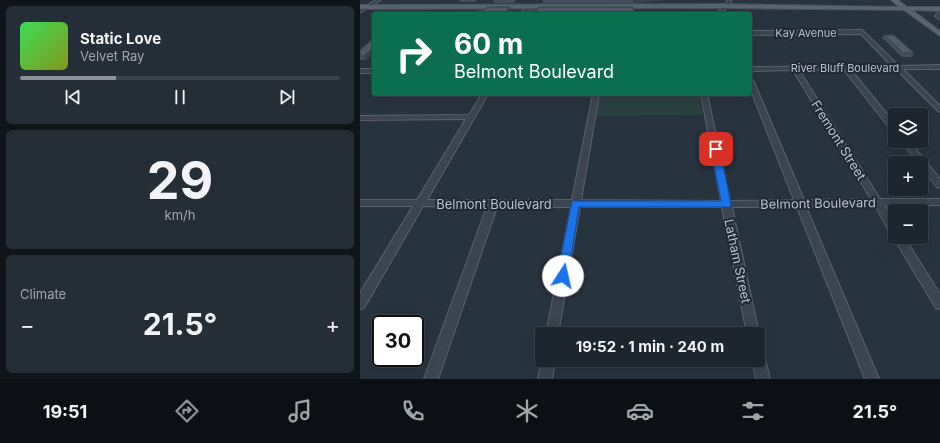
<!DOCTYPE html>
<meta charset="utf-8">
<style>
body{margin:0;font-family:Inter,sans-serif;background:#252e37;color:#f1f3f6;height:100vh;display:flex;flex-direction:column;font-size:15px;white-space:nowrap}
*{box-sizing:border-box;margin:0}
p{font-size:13px;color:#a0a5aa}
.icon{flex:none;width:22px;height:22px;fill:none;stroke:currentColor;stroke-width:2;stroke-linecap:round;stroke-linejoin:round}
.map{position:relative;flex:1;overflow:hidden}
.details{display:flex;flex-direction:column;gap:6px;padding:6px;background:#10151a;width:360px}
.details>*{flex:none}
.banner{position:absolute;left:12px;top:12px;width:380px;height:84px;border-radius:4px;box-shadow:0 4px 16px #0002,0 0 0 1px #3b434b;background:#0b6e4f;color:#fff;overflow:hidden}
.buttons{position:absolute;left:528px;top:108px;display:grid;gap:8px}
.buttons a{display:grid;place-items:center;width:40px;height:40px;border-radius:4px;background:#1d262f;box-shadow:0 4px 16px #0002,0 0 0 1px #3b434b;font-size:20px}
.speed{position:absolute;left:12px;top:315px;display:flex;gap:8px;font-size:20px;font-weight:700;text-align:center}
.speed>*{display:grid;place-content:center;width:52px;height:52px;border-radius:50%;background:#1d262f;box-shadow:0 4px 16px #0002,0 0 0 1px #3b434b;line-height:1}
.speed .limit{border:2px solid #111;border-radius:6px;background:#fff;color:#111}
.pin{position:absolute;display:grid;place-items:center;width:34px;height:34px;color:#fff;margin:-17px;border-radius:8px;box-shadow:0 2px 6px #0006}
.me{position:absolute;width:44px;margin:-22px;rotate:10deg;stroke-linejoin:round;filter:drop-shadow(0 0 3px #0008)}
.turn{display:flex;align-items:center;gap:14px;height:84px;padding:0 16px;font-size:18px}
.turn .icon{width:52px;height:52px;stroke-width:2.5}
.turn b{display:block;font-size:28px;line-height:34px}
.big{font-size:30px;font-weight:700;line-height:1.1}
.details .card{flex:1;display:flex;flex-direction:column;justify-content:center;gap:6px;min-width:0;padding:0 14px;border-radius:6px;background:#252e37}
.details .dial{align-items:center;gap:0}
.dial b{font-size:52px;line-height:1}
.song{display:flex;align-items:center;gap:12px}
.cover{width:48px;height:48px;border-radius:6px;background:linear-gradient(135deg,hsl(130 70% 55%),hsl(70 70% 35%))}
.played{height:4px;border-radius:2px;background:linear-gradient(90deg,#8c9099 30%,#3b434b 30%)}
.keys{display:flex;justify-content:space-around;direction:ltr}
.heat{display:flex;justify-content:space-between;align-items:center;font-size:22px;direction:ltr}
.trip{position:absolute;left:175px;top:327px;width:230px;height:40px;border-radius:4px;background:#1d262f;box-shadow:0 4px 16px #0002,0 0 0 1px #3b434b;font-weight:700;line-height:40px;text-align:center}
.menu{display:flex;height:64px;justify-content:space-around;align-items:center;background:#0c0f13;color:#a0a5aa}
.menu .icon{width:28px;height:28px}
.menu .current{color:#8c9099}
.menu b{font-size:18px;color:#f1f3f6}
main{display:flex;flex:1;min-height:0}
.map>svg:first-child{display:block}
.green{fill:#2a4141}
.lines{fill:none;stroke-linecap:round;stroke-linejoin:round}
.minor-casing{stroke:#59626d;stroke-width:2}
.major-casing{stroke:#48505c;stroke-width:2}
.minor{fill:#3b444f;fill-rule:evenodd}
.major{fill:#59646f;fill-rule:evenodd}
.wall{fill:#454f5b}
.shaded-wall{fill:#38404a}
.building{fill:#505c6a;stroke:#38404a}
.route{fill:#1a73e8;stroke:#114b97}
.labels{text-anchor:middle;stroke-width:4;stroke-linejoin:round;paint-order:stroke}
.far-street-label{font-size:11px;fill:#b8bfca;stroke:#202935}
.street-label{font-size:13px;fill:#b8bfca;stroke:#202935}
</style>
<main>
<section class="details">
<div class="card">
<div class="song"><i class="cover"></i><div><b>Static Love</b><p>Velvet Ray</p></div></div>
<div class="played"></div>
<div class="keys"><svg class="icon" aria-label="previous" viewBox="0 0 24 24"><path d="M18 5L8 12l10 7zM5 5v14"/></svg><svg class="icon" aria-label="pause" viewBox="0 0 24 24"><path d="M8 5v14M16 5v14"/></svg><svg class="icon" aria-label="next" viewBox="0 0 24 24"><path d="M6 5l10 7-10 7zM19 5v14"/></svg></div>
</div>
<div class="card dial"><b>29</b><p>km/h</p></div>
<div class="card"><p>Climate</p>
<div class="heat"><a>−</a><b class="big">21.5°</b><a>+</a></div>
</div>
</section>
<div class="map">
<svg width="580" height="379" viewBox="0 0 580 379">
<rect width="100%" height="100%" fill="#27333f"/>
<!-- green -->
<path class="green" d="M 238,94 L 339,94 L 343,115 L 233,116 Z"/>
<g class="lines">
<defs>
<g id="minor">
<path d="M 16,0 L 21,0 L 0,13 L 0,10 Z"/>
<path d="M 368,0 L 372,0 L 361,14 L 357,14 Z"/>
<path d="M 170,5 L 174,6 L 164,14 L 159,14 Z"/>
<path d="M 578,12 L 580,12 L 580,20 L 575,16 Z"/>
<path d="M 502,30 L 539,66 L 580,65 L 580,69 L 543,69 L 580,106 L 580,112 L 578,111 L 536,69 L 491,70 L 535,124 L 535,131 L 532,131 L 484,70 L 439,70 L 520,199 L 580,199 L 580,205 L 524,206 L 535,223 L 535,235 L 531,234 L 515,206 L 446,207 L 519,379 L 505,379 L 437,207 L 372,207 L 399,334 L 398,337 L 398,334 L 387,334 L 362,207 L 220,207 L 198,334 L 186,334 L 211,207 L 137,207 L 78,379 L 64,379 L 127,207 L 63,206 L 4,308 L 0,309 L 0,293 L 53,206 L 0,206 L 0,200 L 57,200 L 106,119 L 0,120 L 0,116 L 109,115 L 122,94 L 128,94 L 67,200 L 212,200 L 233,94 L 239,94 L 221,200 L 361,201 L 341,94 L 347,94 L 370,201 L 434,200 L 390,88 L 390,78 L 393,80 L 444,200 L 511,199 L 433,70 L 390,71 L 390,67 L 532,66 L 501,34 L 390,35 L 390,31 Z"/>
<rect x="0" y="69" width="14" height="4"/>
<path d="M 541,141 L 549,141 L 580,179 L 580,188 L 577,187 L 561,167 L 561,163 L 558,163 Z"/>
<path d="M 535,235 L 535,237 L 544,237 L 580,294 L 580,309 L 576,308 L 535,240 L 534,237 Z"/>
<path d="M 398,351 L 403,352 L 410,379 L 396,379 L 392,360 L 398,360 Z"/>
<path d="M 182,359 L 182,360 L 195,360 L 192,379 L 178,379 Z"/>
</g>
<path id="major" d="M 531,0 L 538,0 L 547,7 L 580,7 L 580,11 L 552,10 L 580,31 L 580,36 L 544,10 L 365,8 L 0,9 L 0,5 L 365,4 L 539,7 Z"/>
</defs>
<!-- minor casing -->
<use href="#minor" class="minor-casing"/>
<!-- major casing -->
<use href="#major" class="major-casing"/>
<!-- minor -->
<use href="#minor" class="minor"/>
<!-- major -->
<use href="#major" class="major"/>
</g>
<!-- wall -->
<g class="wall">
<path d="M 99,0 L 117,0 L 115,2 L 100,2 Z"/>
<path d="M 133,0 L 156,0 L 154,3 L 134,3 Z"/>
<path d="M 183,0 L 307,0 L 273,3 L 183,3 Z"/>
<path d="M 273,7 L 274,14 L 170,14 Z"/>
<path d="M 524,35 L 554,53 L 552,57 L 542,57 L 522,38 Z"/>
<path d="M 14,38 L 6,60 L 0,60 L 0,50 Z"/>
</g>
<!-- shaded-wall -->
<g class="shaded-wall">
<path d="M 273,0 L 307,0 L 273,3 Z"/>
<path d="M 150,7 L 150,10 L 148,14 L 143,14 Z"/>
<path d="M 14,48 L 14,53 L 6,60 L 4,56 Z"/>
</g>
<!-- building -->
<g class="building">
<path d="M 127,7 L 150,7 L 147,11 L 143,14 L 114,14 L 118,10 L 125,10 Z"/>
<path d="M 179,7 L 273,7 L 274,12 L 199,12 L 198,14 L 170,14 L 172,10 L 177,10 Z"/>
<path d="M 87,11 L 98,13 L 97,14 L 84,14 Z"/>
<path d="M 524,35 L 534,35 L 554,53 L 543,53 Z"/>
<path d="M 14,38 L 14,48 L 4,56 L 0,56 L 0,50 Z"/>
</g>
<!-- route -->
<path class="route" d="M 353,147 L 360,149 L 371,204 L 370,207 L 219,207 L 208,276 L 207,279 L 199,279 L 197,276 L 212,201 L 361,201 L 351,149 Z"/>
<g class="labels">
<!-- far-street labels -->
<g class="far-street-label">
<text x="446" y="37">Kay Avenue</text>
<text x="485" y="72">River Bluff Boulevard</text>
</g>
<!-- street labels -->
<g class="street-label">
<text transform="translate(479 140) rotate(58)" y="5">Fremont Street</text>
<text transform="translate(458 203) rotate(-1)" y="5">Belmont Boulevard</text>
<text x="134" y="209">Belmont Boulevard</text>
<text transform="translate(378 261) rotate(78)" y="5">Latham Street</text>
</g>
</g>
</svg>
<div class="buttons">
<a><svg class="icon" aria-label="layers" viewBox="0 0 24 24"><path d="M12 4l9 5-9 5-9-5zM3 14l9 5 9-5"/></svg></a>
<a>+</a>
<a>−</a>
</div>
<div class="speed"><div class="limit">30</div></div>
<div class="pin" style="left:356px;top:149px;background:#d93025"><svg class="icon" aria-label="arrive" viewBox="0 0 24 24"><path d="M6 21V4h12l-3 4 3 4H6"/></svg></div>
<svg class="me" style="left:203px;top:276px" viewBox="-20 -20 40 40"><circle r="19" fill="#fff"/><path d="M0-13L10 11 0 6-10 11z" fill="#1a73e8"/></svg>
<div class="trip">19:52 · 1 min · 240 m</div>
<div class="banner">
<div class="turn"><svg class="icon" aria-label="right" viewBox="0 0 24 24"><path d="M7 20v-9h11M14 6l5 5-5 5"/></svg><div><b>60 m</b>Belmont Boulevard</div></div>
</div>
</div>
</main>
<nav class="menu">
<b>19:51</b>
<svg class="icon current" aria-label="directions" viewBox="0 0 24 24"><path d="M12 3l9 9-9 9-9-9zM9 14v-3h6M13 9l2 2-2 2"/></svg>
<svg class="icon" aria-label="music" viewBox="0 0 24 24"><path d="M9 18V5l10-2v13"/><circle cx="6" cy="18" r="3"/><circle cx="16" cy="16" r="3"/></svg>
<svg class="icon" aria-label="phone" viewBox="0 0 24 24"><path d="M5 4h4l2 5-3 2q2 4 5 5l2-3 5 2v4C11 20 4 13 5 4z"/></svg>
<svg class="icon" aria-label="climate" viewBox="0 0 24 24"><path d="M12 3v18M4 7l16 10M4 17L20 7"/></svg>
<svg class="icon" aria-label="car" viewBox="0 0 24 24"><path d="M5 17H2v-5l4-1 3-4h7l3 4 3 1v5h-3M9 17h6M6 11h13"/><circle cx="7" cy="17" r="2"/><circle cx="17" cy="17" r="2"/></svg>
<svg class="icon" aria-label="filters" viewBox="0 0 24 24"><path d="M4 7h16M4 17h16"/><circle cx="9" cy="7" r="2"/><circle cx="15" cy="17" r="2"/></svg>
<b>21.5°</b>
</nav>
